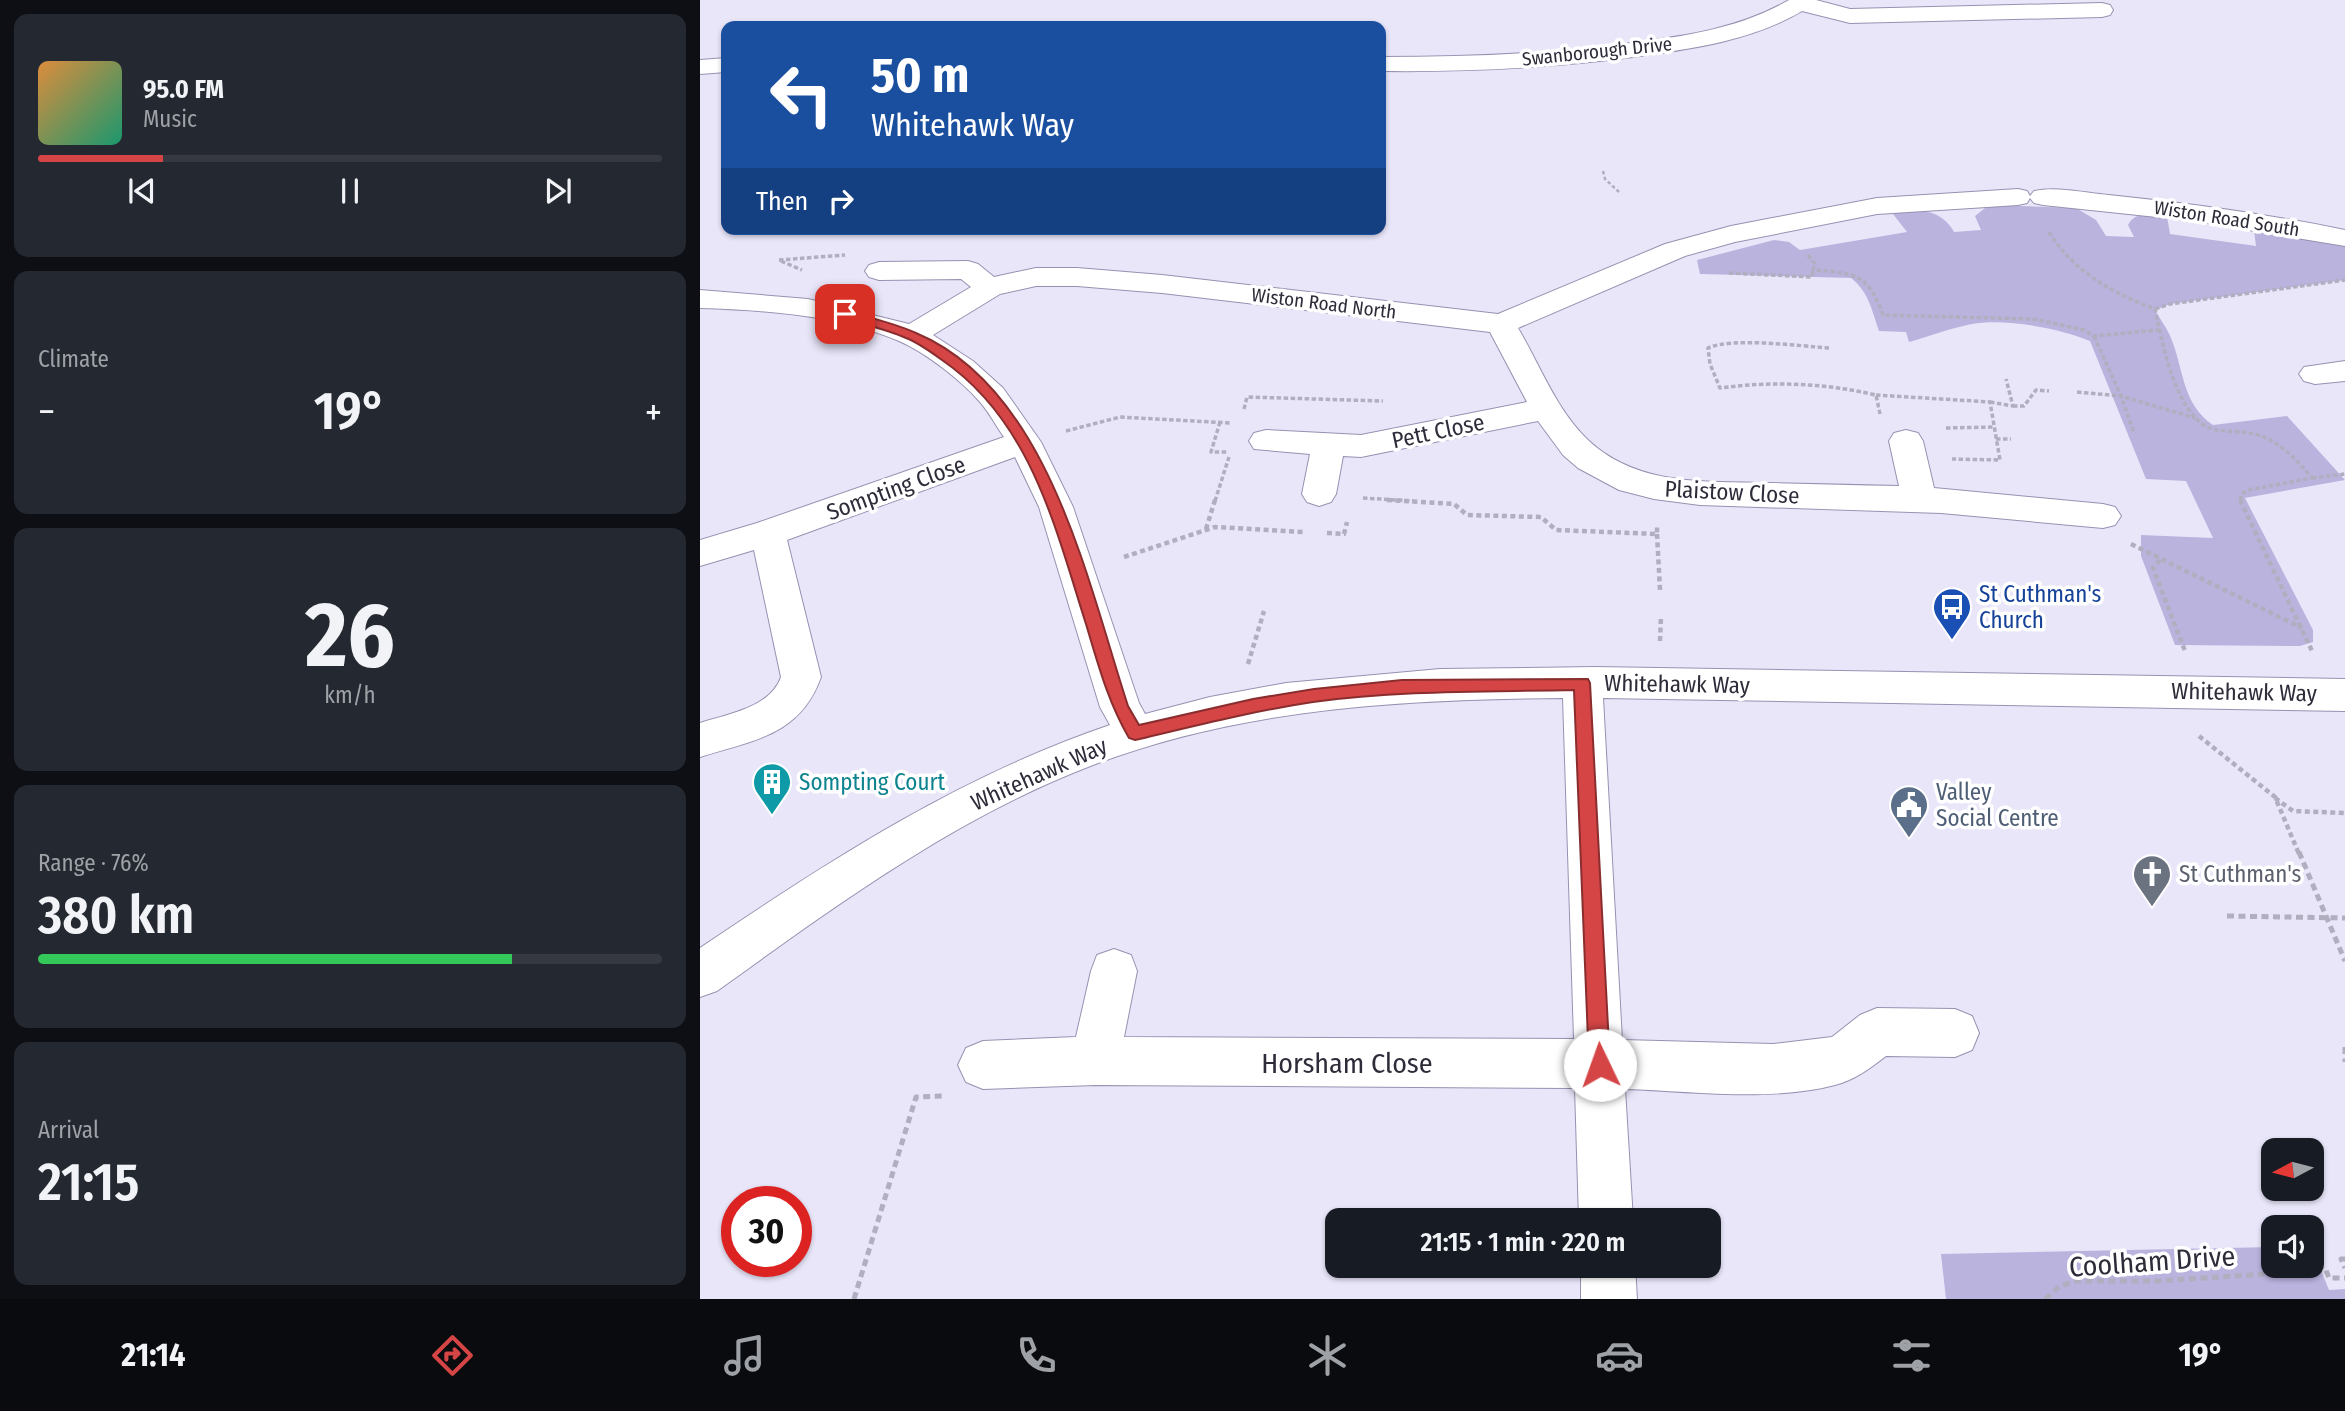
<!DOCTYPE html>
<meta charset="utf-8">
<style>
body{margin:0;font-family:"Fira Sans Condensed",sans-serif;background:#242831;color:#f1f3f6;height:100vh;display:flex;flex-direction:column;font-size:26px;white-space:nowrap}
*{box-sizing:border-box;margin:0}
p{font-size:23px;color:#9ea1a6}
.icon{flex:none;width:38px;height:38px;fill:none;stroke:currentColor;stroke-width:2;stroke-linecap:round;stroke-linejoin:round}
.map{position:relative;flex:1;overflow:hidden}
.sheet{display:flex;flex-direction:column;gap:14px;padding:14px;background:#0d0f14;width:700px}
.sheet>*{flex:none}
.hud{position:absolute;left:21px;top:21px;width:665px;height:214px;border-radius:14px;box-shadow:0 2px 5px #0004;background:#1a4fa0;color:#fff;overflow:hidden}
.needle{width:46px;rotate:263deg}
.fabs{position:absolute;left:1561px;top:1138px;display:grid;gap:14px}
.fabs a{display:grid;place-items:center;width:63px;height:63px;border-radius:14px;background:#171b24;box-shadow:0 2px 5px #0004;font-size:35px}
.speed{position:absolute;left:21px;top:1186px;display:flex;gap:14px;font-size:35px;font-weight:700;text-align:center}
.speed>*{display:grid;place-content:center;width:91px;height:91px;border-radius:50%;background:#171b24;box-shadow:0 2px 5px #0004;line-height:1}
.speed .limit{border:10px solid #d22;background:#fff;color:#111}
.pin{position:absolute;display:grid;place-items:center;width:60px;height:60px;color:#fff;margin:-30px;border-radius:14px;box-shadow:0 4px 10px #0006}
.me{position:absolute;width:77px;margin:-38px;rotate:357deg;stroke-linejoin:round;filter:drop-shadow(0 0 5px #0008)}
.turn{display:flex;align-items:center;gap:24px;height:147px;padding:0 35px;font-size:32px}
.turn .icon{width:91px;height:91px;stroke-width:2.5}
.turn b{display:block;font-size:49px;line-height:60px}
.then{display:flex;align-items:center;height:66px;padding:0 35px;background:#0003;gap:14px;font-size:26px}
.big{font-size:52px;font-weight:600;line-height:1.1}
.sheet .widget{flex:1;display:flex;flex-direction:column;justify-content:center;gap:10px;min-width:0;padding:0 24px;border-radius:14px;background:#242831}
.sheet .dial{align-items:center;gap:0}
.dial b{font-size:91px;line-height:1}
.song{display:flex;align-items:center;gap:21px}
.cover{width:84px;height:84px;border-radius:10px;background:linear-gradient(135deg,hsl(30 70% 55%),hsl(160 70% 35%))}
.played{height:7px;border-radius:4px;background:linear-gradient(90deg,#d54546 20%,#363941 20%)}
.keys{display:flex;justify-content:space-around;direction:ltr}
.heat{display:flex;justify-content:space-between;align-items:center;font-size:38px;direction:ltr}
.charge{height:10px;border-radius:5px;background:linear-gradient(90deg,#34c759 76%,#363941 0)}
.trip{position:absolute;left:625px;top:1208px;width:396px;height:70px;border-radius:14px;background:#171b24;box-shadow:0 2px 5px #0004;font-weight:600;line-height:70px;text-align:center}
.tabs{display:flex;height:112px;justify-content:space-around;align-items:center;background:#090b0e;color:#9ea1a6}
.tabs .icon{width:49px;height:49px}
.tabs .current{color:#d54546}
.tabs b{font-size:32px;color:#f1f3f6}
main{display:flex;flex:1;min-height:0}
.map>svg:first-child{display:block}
.green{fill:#bab3de}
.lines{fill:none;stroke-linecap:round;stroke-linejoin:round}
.minor-casing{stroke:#9791b1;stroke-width:2}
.path-far3{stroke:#b0aebf;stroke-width:2.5;stroke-dasharray:3.5 2.5;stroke-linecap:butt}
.path-far2{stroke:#b0aebf;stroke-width:3.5;stroke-dasharray:4.5 2.5;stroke-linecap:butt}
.path-far1{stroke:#b0aebf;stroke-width:4.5;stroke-dasharray:5 3.5;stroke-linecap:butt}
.path{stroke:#b0aebf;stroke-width:5;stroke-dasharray:7 4.5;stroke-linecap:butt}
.minor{fill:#fff;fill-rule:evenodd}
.route{fill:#d54546;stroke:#8a2d2e;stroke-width:2}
.labels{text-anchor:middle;stroke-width:7;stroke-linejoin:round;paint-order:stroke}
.far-street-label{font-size:19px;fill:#2e2c39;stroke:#fff}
.street-label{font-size:23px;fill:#2e2c39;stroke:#fff}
.transit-label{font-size:23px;fill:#164399;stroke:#fff;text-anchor:start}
.culture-label{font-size:23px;fill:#0d838f;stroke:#fff;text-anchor:start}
.service-label{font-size:23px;fill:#4e5e75;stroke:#fff;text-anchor:start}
.worship-label{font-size:23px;fill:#5b616d;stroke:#fff;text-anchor:start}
.near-street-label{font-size:28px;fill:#2e2c39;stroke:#fff}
</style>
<main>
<section class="sheet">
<div class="widget">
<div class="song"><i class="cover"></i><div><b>95.0 FM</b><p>Music</p></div></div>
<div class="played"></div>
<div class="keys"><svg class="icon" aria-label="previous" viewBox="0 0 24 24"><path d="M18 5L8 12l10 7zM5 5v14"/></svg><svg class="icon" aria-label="pause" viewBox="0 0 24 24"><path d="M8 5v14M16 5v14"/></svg><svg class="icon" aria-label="next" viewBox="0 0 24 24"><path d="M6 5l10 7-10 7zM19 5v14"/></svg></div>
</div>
<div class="widget"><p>Climate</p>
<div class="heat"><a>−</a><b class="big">19°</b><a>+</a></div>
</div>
<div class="widget dial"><b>26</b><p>km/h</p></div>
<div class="widget"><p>Range · 76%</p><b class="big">380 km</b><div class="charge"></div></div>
<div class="widget"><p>Arrival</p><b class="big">21:15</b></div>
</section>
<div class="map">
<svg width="1645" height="1299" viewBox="0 0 1645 1299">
<rect width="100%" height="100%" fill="#e9e6fa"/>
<!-- green -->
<g class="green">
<path d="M 1289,205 L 1376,208 L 1396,220 L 1406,236 L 1434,237 L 1428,225 C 1435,210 1453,215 1467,216 L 1470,234 L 1556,246 L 1554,230 L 1645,244 L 1645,280 L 1470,304 L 1455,310 C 1460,319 1467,328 1471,338 C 1484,370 1482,404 1513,425 L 1587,416 L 1645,480 L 1545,498 L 1613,630 L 1613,642 L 1600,646 L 1475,645 L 1441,556 L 1441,535 L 1513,538 L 1486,481 L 1446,479 L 1390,341 C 1360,328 1304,318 1272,324 C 1251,328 1230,336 1209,342 L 1206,332 L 1179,331 C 1172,311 1169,292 1151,278 L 1000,274 L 997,260 L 1074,240 L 1089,242 L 1100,250 L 1207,232 L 1193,214 L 1195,212 C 1219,209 1241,209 1254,232 L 1281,230 L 1275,216 Z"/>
<path d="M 1573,1247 L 1573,1265 L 1612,1265 L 1612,1248 L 1629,1290 L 1645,1289 L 1645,1299 L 1246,1299 L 1241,1254 Z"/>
</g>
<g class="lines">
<defs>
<g id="minor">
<path d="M 1089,0 L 1116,0 L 1150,9 L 1402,3 L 1410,5 L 1413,10 L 1410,15 L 1402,17 L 1150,23 L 1102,11 C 1052,41 990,49 933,57 C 849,68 765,72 681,71 L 681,57 C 765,57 848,54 931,43 C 986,36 1041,28 1089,0 Z"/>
<path d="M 26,58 L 26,72 L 0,74 L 0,60 Z"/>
<path d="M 1318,189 L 1327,191 L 1330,196 L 1334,191 C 1357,186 1385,193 1409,195 C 1488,203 1567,214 1645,230 L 1645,246 L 1495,221 L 1343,205 L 1334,203 L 1330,198 L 1327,203 L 1318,205 L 1177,214 L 1035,242 L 985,256 L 818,328 C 840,365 856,410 889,441 C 939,487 1007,481 1071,483 C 1114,484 1156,485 1199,486 L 1189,441 L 1194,433 L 1206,430 L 1218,433 L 1223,441 L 1234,488 L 1403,504 L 1415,507 L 1421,516 L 1415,525 L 1403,528 L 1241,513 L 1000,505 L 954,499 L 919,490 L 878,468 L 863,455 L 838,421 L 661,457 L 643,456 L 636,494 L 631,502 L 619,506 L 607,502 L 602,494 L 610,454 L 554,449 L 549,441 L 554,433 L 566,430 L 661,435 L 827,402 L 790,332 L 462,293 L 377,286 L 336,286 L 300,294 L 233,335 L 273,361 L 303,388 L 341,442 L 373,507 L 439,703 L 445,714 L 510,697 L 586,683 L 740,669 L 896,667 L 1645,679 L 1645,711 L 903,698 L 922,1040 L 1073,1044 L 1132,1037 L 1160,1015 L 1177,1008 L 1255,1009 L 1272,1016 L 1279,1033 L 1272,1050 L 1255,1057 L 1186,1056 C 1170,1068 1155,1080 1135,1085 C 1071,1102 991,1091 925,1089 L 933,1220 L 879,1220 L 875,1088 L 395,1085 L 283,1089 L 266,1082 L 258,1065 L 266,1048 L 283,1041 L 376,1037 L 391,971 L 397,955 L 414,949 L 431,955 L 437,971 L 424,1037 L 874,1039 L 863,698 C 705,699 542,708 393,765 C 256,817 135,906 17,991 L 0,997 L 0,948 C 130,860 260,776 410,725 L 400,707 L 339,507 L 315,457 L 87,540 L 121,677 C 100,736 53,740 0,757 L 0,723 C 28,714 70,708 81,677 L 54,550 L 0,566 L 0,540 L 57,523 L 304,437 C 296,426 289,412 280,402 C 262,381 225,352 199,341 C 138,315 66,310 0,308 L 0,290 L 108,299 L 209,324 L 271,287 L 261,279 L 179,280 L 169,277 L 165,271 L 169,265 L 179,262 L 268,261 L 278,264 L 294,277 L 336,268 L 377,268 L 462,275 L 798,314 L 965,244 L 1031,226 L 1177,198 Z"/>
<path d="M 1645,361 L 1645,381 L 1615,384 L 1604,381 L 1599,374 L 1604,367 Z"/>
<path d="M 881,1265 L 935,1265 L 937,1299 L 881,1299 Z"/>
</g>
</defs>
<!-- minor casing -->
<use href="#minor" class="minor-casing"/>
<!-- path-far3 -->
<path class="path-far3" d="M 903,171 L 905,179 L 919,192"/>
<!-- path-far2 -->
<g class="path-far2">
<path d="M 1349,232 C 1375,273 1411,292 1455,309 C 1462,342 1474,406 1505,426 C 1516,432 1531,431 1542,432 C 1575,435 1592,455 1612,478 L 1548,490 L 1542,494 L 1540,501"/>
<path d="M 1108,255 L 1115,264 L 1113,270 C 1154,273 1168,273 1183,315 L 1333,319 L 1384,330 L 1394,336 L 1459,330"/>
<path d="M 79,260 L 145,255"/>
<path d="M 81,261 L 102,270"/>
<path d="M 1029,273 L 1112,277 L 1113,270"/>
<path d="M 1455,309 L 1470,304 L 1645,280"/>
<path d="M 1394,336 L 1421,396 L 1495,418"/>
<path d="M 1129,348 C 1099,346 1033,337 1008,348 L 1010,364 L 1020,388 C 1073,381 1124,383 1176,395 L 1180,414"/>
<path d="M 1377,392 L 1421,396 L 1434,433"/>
<path d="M 1176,395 L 1290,402 L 1300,460 L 1252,459"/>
<path d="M 1290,402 L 1313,406 L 1306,379"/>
<path d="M 1313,406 L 1324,406 L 1336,390 L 1349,391"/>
<path d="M 544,409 L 547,397 L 683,401"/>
<path d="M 520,422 L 511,452 L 527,452"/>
<path d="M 1246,428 L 1294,427"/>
<path d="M 366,431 L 420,417 L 530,423"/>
<path d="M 1296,439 L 1311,439"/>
<path d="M 1612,478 L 1645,474"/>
<path d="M 663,498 L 714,501"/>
<path d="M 515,501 L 529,457"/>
</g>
<!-- path-far1 -->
<g class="path-far1">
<path d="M 687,500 L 754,504 L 767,515 L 841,517 L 856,530 L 957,534 L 957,524"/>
<path d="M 1540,500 L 1612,651"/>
<path d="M 506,529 L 515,500"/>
<path d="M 627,533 L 644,534 L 647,522"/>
<path d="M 957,534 L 960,590"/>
<path d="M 1431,544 L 1602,628"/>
<path d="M 424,557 L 515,527 L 604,532"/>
<path d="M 1460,560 L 1453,568 L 1485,651"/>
<path d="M 960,641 L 961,616"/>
<path d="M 548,664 L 564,611"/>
<path d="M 1499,736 L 1575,797 L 1599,854"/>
<path d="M 1575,798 L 1593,811 L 1645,813"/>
</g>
<!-- path -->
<g class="path">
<path d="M 1599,852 L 1645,961"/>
<path d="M 1527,916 L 1645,918"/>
<path d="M 1645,1047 L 1645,1062"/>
<path d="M 1645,1259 L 1641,1259 L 1645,1268"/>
<path d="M 154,1299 L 216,1097 L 243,1096"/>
<path d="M 1345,1299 L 1360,1286 L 1377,1281 L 1459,1281 L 1626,1270 L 1629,1278 L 1645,1278"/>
</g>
<!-- minor -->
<use href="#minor" class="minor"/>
</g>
<!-- route -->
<path class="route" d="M 145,311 C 168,317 194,323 216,333 C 349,389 387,581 428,706 L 439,725 L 553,699 L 614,689 L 702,680 L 888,679 L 890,683 L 910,1065 L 907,1072 L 900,1075 L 892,1072 L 889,1065 L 874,690 C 787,692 700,690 613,702 C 553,711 494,726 435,740 L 429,738 C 408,702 398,664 386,624 C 355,527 331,421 242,360 C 231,352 219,343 206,338 C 185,329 162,324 141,317 L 139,314 Z"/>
<!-- icons -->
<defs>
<symbol id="bus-pin" viewBox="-11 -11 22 30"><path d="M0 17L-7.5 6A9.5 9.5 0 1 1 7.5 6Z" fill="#1a4fb4" stroke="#fff"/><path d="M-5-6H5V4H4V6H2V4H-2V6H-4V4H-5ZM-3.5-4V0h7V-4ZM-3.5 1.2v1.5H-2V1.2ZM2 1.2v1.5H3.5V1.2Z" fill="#fff"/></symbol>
<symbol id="building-pin" viewBox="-11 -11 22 30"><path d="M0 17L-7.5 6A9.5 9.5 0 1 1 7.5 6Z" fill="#0f9aa8" stroke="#fff"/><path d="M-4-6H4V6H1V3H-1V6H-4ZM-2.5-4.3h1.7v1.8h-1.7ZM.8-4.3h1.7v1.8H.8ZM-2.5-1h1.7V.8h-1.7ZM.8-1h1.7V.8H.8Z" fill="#fff"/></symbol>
<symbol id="civic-pin" viewBox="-11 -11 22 30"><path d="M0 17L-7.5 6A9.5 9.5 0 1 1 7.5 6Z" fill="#5c6f8a" stroke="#fff"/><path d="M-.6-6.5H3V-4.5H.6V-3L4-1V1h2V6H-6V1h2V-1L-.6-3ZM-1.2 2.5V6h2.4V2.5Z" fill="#fff"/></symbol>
<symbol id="church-pin" viewBox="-11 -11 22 30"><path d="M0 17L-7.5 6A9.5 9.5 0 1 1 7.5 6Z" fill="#6b7280" stroke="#fff"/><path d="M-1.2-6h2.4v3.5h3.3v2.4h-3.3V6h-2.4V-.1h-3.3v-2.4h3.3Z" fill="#fff"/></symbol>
</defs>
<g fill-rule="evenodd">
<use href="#bus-pin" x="1230" y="585" width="44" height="60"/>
<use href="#building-pin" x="50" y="760" width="44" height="60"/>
<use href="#civic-pin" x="1187" y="783" width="44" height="60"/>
<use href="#church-pin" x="1430" y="852" width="44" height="60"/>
</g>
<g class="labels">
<!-- far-street labels -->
<g class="far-street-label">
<text transform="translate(897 51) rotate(-6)" y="7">Swanborough Drive</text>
<text transform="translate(1527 218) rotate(9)" y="7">Wiston Road South</text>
<text transform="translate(624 303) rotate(7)" y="7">Wiston Road North</text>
</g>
<!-- street labels -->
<g class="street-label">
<text transform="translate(738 431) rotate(-12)" y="8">Pett Close</text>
<text transform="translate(196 488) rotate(-20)" y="8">Sompting Close</text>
<text transform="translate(1032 492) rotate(3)" y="8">Plaistow Close</text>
<text transform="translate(977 684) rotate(1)" y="8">Whitehawk Way</text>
<text transform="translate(1544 692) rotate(1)" y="8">Whitehawk Way</text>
<text transform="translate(339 774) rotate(-24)" y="8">Whitehawk Way</text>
</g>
<!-- transit labels -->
<g class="transit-label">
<text x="1279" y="602">St Cuthman's<tspan x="1279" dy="26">Church</tspan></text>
</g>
<!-- culture labels -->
<g class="culture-label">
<text x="99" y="790">Sompting Court</text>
</g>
<!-- service labels -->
<g class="service-label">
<text x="1236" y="800">Valley<tspan x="1236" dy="26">Social Centre</tspan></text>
</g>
<!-- worship labels -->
<g class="worship-label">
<text x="1479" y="882">St Cuthman's</text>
</g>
<!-- near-street labels -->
<g class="near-street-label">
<text x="647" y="1073">Horsham Close</text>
<text transform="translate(1452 1261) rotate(-4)" y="10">Coolham Drive</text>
</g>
</g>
</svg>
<div class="fabs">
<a><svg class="needle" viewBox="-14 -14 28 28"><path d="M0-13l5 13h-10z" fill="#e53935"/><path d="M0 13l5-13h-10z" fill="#9ea1a6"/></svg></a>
<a><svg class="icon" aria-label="sound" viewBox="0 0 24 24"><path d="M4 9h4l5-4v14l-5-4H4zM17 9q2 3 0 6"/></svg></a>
</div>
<div class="speed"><div class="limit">30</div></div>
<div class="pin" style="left:145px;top:314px;background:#d93025"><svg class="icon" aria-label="arrive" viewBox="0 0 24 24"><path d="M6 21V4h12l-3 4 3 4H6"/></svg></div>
<svg class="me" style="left:900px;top:1065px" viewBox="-20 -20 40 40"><circle r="19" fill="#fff"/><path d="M0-13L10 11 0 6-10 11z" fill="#d54546"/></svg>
<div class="trip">21:15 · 1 min · 220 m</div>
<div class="hud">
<div class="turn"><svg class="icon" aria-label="left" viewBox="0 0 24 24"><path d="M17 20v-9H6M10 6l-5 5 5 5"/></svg><div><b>50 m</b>Whitehawk Way</div></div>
<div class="then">Then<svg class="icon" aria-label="right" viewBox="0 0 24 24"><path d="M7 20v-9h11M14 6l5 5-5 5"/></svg></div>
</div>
</div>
</main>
<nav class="tabs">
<b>21:14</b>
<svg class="icon current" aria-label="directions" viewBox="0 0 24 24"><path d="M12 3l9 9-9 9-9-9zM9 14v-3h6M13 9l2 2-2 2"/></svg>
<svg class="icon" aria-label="music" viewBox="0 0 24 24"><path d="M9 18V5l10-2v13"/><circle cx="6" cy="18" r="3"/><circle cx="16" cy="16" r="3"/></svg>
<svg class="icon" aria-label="phone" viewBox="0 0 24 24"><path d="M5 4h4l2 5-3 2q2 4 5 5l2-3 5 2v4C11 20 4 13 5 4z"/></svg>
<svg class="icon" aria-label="climate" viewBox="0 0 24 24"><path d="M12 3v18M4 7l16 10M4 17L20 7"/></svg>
<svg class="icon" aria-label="car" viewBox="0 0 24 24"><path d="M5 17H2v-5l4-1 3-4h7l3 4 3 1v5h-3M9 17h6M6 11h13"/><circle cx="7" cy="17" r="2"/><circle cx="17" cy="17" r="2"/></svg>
<svg class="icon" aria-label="filters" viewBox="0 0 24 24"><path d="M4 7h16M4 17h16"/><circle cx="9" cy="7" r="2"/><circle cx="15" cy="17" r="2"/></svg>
<b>19°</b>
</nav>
